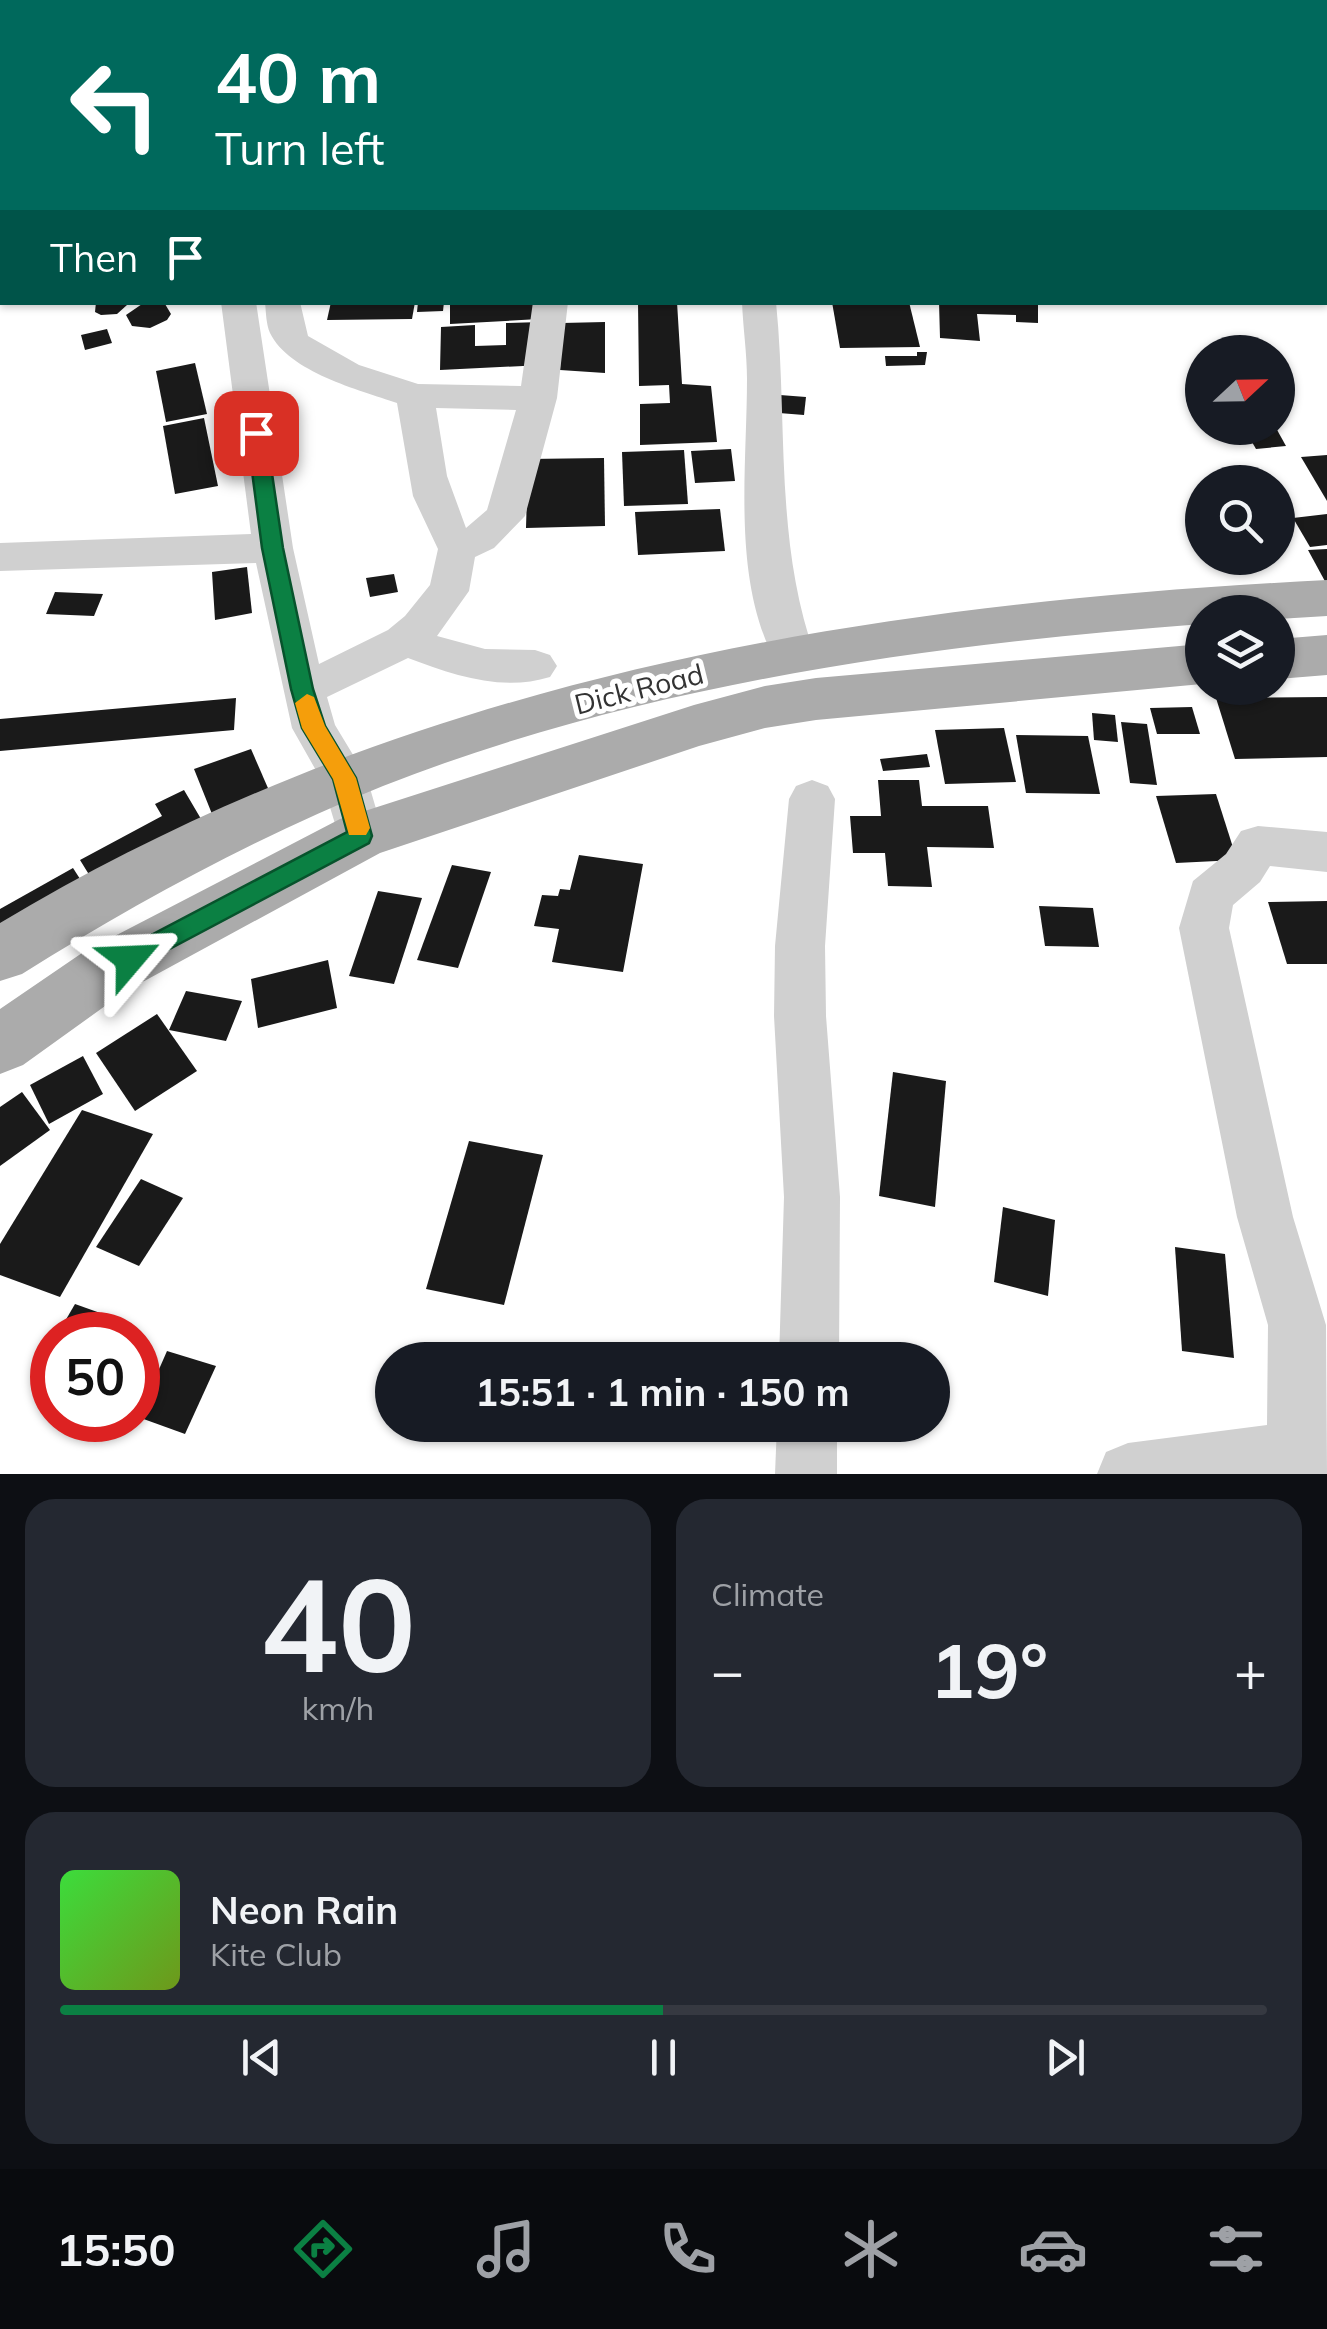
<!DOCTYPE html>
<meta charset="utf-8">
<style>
body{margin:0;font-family:Mulish,sans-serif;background:#242831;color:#f1f3f6;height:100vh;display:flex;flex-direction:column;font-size:38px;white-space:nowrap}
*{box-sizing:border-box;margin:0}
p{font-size:32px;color:#9ea1a6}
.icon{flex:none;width:55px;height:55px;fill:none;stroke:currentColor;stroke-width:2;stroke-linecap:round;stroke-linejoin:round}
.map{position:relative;height:1474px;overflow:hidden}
.drawer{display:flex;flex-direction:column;gap:25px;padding:25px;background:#0d0f14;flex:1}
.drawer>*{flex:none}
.guide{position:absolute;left:0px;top:0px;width:1328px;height:305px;box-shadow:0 2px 8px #0004;background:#00695c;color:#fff;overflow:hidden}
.needle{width:65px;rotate:68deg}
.controls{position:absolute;left:1185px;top:335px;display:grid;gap:20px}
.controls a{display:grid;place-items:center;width:110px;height:110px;border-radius:50%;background:#171b24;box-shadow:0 2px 8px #0004;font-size:50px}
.speed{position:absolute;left:30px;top:1312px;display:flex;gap:20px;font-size:50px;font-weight:700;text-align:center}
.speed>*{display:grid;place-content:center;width:130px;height:130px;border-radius:50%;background:#171b24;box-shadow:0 2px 8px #0004;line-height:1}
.speed .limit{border:15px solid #d22;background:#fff;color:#111}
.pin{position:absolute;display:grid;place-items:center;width:85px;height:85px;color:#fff;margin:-42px;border-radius:20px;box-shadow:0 5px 15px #0006}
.me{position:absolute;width:110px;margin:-55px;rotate:64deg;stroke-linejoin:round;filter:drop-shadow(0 0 8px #0008)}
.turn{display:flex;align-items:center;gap:35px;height:210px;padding:0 50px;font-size:45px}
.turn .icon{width:130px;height:130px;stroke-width:2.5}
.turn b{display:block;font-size:70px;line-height:85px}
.then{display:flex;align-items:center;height:95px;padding:0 50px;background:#0003;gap:20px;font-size:38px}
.big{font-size:75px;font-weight:700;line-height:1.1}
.drawer .card{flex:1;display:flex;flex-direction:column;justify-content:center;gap:15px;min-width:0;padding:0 35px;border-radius:30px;background:#242831}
.drawer .dial{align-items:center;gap:0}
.dial b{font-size:130px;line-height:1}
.song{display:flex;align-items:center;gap:30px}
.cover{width:120px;height:120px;border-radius:15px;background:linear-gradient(135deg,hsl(120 70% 55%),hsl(80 70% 35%))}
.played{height:10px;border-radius:5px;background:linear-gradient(90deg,#0b8043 50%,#363941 50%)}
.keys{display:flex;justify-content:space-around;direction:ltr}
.heat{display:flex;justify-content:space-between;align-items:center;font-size:55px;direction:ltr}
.drawer .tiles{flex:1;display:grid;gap:25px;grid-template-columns:1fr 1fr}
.card:last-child{grid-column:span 2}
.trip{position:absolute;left:375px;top:1342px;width:575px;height:100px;border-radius:50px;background:#171b24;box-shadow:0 2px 8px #0004;font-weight:700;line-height:100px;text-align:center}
.tab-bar{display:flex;height:160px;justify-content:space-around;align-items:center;background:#090b0e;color:#9ea1a6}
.tab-bar .icon{width:70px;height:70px}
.tab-bar .selected{color:#0b8043}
.tab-bar b{font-size:45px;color:#f1f3f6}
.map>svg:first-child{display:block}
.building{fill:#1a1a1a}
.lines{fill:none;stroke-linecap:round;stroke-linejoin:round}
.minor{fill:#d0d0d0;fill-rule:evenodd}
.major{fill:#ababab;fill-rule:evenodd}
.route{fill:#0b8043;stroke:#07532c;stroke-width:2.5}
.slow{fill:#f59e0b}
.labels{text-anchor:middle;stroke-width:10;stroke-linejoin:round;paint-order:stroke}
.street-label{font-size:28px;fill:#333;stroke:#fff}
</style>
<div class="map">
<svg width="1327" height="1474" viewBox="0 0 1327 1474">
<rect width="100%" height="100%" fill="#fff"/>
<!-- building -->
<g class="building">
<path d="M 96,302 L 126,302 L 127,305 L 117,314 L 101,315 L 95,312 Z"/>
<path d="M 145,302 L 165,304 L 171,314 L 167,320 L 150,328 L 132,326 L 126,315 Z"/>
<path d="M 331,302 L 415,302 L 412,319 L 327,320 Z"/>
<path d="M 418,302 L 444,302 L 443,311 L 417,312 Z"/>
<path d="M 538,302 L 539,319 L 450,324 L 450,305 Z"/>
<path d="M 638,302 L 677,302 L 682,384 L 711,386 L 717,442 L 640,445 L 640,404 L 670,403 L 669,385 L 639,386 Z"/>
<path d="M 832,302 L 909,302 L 920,347 L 840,348 Z"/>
<path d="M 939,302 L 1038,302 L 1038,323 L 1016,322 L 1016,315 L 977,314 L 980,341 L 940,338 Z"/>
<path d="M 541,322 L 543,365 L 440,370 L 441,327 L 475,325 L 475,346 L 506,345 L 506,323 Z"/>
<path d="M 605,322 L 605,373 L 560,370 L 562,323 Z"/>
<path d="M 107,329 L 112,343 L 85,350 L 81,335 Z"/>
<path d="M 917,352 L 927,352 L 925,365 L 886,366 L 885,356 L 917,356 Z"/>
<path d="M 195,363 L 207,414 L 166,422 L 156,371 Z"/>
<path d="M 780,395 L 806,397 L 804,415 L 779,413 Z"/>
<path d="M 204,418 L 218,486 L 175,494 L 163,426 Z"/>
<path d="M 1244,428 L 1276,428 L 1286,446 L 1256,449 Z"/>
<path d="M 731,449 L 735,481 L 695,483 L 691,451 Z"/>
<path d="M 684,450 L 688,504 L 624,506 L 622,452 Z"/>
<path d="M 1327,455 L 1327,501 L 1301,457 Z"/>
<path d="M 604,458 L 605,526 L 526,528 L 528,459 Z"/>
<path d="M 720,509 L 725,551 L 638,555 L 635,512 Z"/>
<path d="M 1327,514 L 1327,545 L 1310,547 L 1293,518 Z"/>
<path d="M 1327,549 L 1327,585 L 1308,550 Z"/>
<path d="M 247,567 L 252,613 L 215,620 L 212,572 Z"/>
<path d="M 394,574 L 398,592 L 370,597 L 366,578 Z"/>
<path d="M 55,592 L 103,594 L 94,616 L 46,614 Z"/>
<path d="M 1327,697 L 1327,757 L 1235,759 L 1216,698 Z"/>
<path d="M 236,698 L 234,730 L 0,751 L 0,719 Z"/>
<path d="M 1192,707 L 1200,734 L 1157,734 L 1150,708 Z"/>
<path d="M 1092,713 L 1115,715 L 1118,742 L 1094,740 Z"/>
<path d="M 1121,722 L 1147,724 L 1157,785 L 1130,783 Z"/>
<path d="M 1004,728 L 1016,782 L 945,784 L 935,730 Z"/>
<path d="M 1016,735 L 1088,736 L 1100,794 L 1026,793 Z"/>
<path d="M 251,749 L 274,802 L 216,824 L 194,769 Z"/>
<path d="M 927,754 L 930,767 L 883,771 L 880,759 Z"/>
<path d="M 878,780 L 919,780 L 922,806 L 988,806 L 994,848 L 927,847 L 932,887 L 888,886 L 885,853 L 853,853 L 850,816 L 881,816 Z"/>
<path d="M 184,790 L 204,824 L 101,894 L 80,860 L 162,816 L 155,804 Z"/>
<path d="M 1216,794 L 1237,860 L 1176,863 L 1156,796 Z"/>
<path d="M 579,855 L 643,864 L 623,972 L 552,962 L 559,929 L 534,926 L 542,895 L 558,896 L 560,889 L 570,890 Z"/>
<path d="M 452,865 L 491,872 L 458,968 L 417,960 Z"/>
<path d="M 73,868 L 91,896 L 0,947 L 0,909 Z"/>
<path d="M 378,891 L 422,898 L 394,984 L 349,976 Z"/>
<path d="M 1327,901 L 1327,964 L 1287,964 L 1268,902 Z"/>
<path d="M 1039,906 L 1093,908 L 1099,947 L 1045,946 Z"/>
<path d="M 328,960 L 337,1008 L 258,1028 L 251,979 Z"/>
<path d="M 186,991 L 242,1001 L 226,1041 L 169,1030 Z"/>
<path d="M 157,1014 L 197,1071 L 135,1111 L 96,1053 Z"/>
<path d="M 83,1056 L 103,1094 L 49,1124 L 30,1085 Z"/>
<path d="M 893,1072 L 946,1081 L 935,1207 L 879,1196 Z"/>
<path d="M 22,1092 L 50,1130 L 0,1166 L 0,1107 Z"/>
<path d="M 82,1110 L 153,1134 L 60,1297 L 0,1275 L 0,1244 Z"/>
<path d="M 469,1141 L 543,1155 L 504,1305 L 426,1289 Z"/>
<path d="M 141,1179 L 183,1198 L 139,1266 L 96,1247 Z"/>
<path d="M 1003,1207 L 1055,1220 L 1048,1296 L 994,1282 Z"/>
<path d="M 1175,1247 L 1225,1254 L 1234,1358 L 1182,1351 Z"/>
<path d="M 75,1304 L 117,1319 L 109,1335 L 57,1335 Z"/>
<path d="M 167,1351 L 216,1366 L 185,1434 L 138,1417 Z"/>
</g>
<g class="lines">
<!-- minor -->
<g class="minor">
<rect x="188" y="0" width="28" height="2"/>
<path d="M 710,0 L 738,0 L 739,2 L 711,2 Z"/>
<rect x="1325" y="172" width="2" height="20"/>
<path d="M 221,302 L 256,302 L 293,548 L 319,664 L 388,630 L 405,616 L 430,585 L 438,549 L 413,496 L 397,403 C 359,390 289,372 270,333 C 266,324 266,312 265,302 L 300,302 L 308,336 L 359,365 L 418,384 L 521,386 L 533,302 L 568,302 L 557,398 L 525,516 L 494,548 L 475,557 L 469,591 L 437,636 L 485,649 L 535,650 L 550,655 L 557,666 L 550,677 C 502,692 453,675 408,658 L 327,697 L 335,725 L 367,778 L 384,836 L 377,850 L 360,855 L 343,850 L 322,781 L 292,728 L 256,563 L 0,571 L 0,543 L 251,534 ZM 436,408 L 516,410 L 487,510 L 466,528 L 447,476 Z"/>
<path d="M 742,302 L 776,302 C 788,421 774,541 815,655 L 808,666 L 793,671 L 778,666 C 731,583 747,471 747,379 C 747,353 743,328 742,302 Z"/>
<path d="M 812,780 L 828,786 L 835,799 L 825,946 L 826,1016 L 840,1197 L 839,1360 L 779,1360 L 784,1197 L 774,1016 L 775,946 L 789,799 L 796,786 Z"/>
<path d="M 1258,826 L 1327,832 L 1327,872 L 1270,866 L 1260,882 L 1233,905 L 1229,928 L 1293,1217 L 1326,1325 L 1327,1474 L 1097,1474 L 1106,1452 L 1128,1443 L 1267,1425 L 1268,1325 L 1237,1217 L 1179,928 L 1193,881 L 1226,854 L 1241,831 Z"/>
<path d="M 777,1425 L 837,1425 L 837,1474 L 775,1474 Z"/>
</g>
<!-- major -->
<g class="major">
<path d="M 1327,580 L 1327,616 L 1278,619 L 1278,612 L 1202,612 L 1202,624 C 927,645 642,684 383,786 C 257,837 137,902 22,974 L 0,981 L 0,923 C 411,677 856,604 1327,580 Z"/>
<path d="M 1327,635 L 1327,675 L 1278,679 L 1278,639 Z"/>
<path d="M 1202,644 L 1202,684 L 816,720 L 765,728 L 699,746 L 380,853 L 126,991 L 23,1065 L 0,1074 L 0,1009 L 82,953 L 340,819 L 694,705 L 765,686 L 816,678 Z"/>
</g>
</g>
<!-- route -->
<path class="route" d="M 256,427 L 266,433 L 283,548 L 313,689 L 325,726 L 356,778 L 372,836 L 369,843 L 130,970 L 121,967 L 117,959 L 121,951 L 347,832 L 333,779 L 302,728 L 291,689 L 262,548 L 247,433 Z"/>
<!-- slow -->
<path class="slow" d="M 307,694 L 314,697 L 325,726 L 356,778 L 370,828 L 366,835 L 349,835 L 333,779 L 302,728 L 295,703 Z"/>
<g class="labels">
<!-- street labels -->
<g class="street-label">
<text transform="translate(639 689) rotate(-14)" y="10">Dick Road</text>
</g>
</g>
</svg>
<div class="controls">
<a><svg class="needle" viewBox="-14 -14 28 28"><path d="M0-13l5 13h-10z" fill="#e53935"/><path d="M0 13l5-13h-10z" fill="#9ea1a6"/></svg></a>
<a><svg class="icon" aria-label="search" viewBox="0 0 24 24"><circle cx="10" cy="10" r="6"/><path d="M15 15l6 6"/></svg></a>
<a><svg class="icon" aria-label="layers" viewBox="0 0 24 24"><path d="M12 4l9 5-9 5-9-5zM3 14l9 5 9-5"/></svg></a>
</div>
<div class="speed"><div class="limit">50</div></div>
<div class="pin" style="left:256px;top:433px;background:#d93025"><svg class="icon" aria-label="arrive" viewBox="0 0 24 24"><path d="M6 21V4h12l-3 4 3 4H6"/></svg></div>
<svg class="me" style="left:130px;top:959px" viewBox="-20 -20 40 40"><path d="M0-17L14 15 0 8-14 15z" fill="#0b8043" stroke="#fff" stroke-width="4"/></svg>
<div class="trip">15:51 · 1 min · 150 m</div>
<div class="guide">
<div class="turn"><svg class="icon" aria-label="left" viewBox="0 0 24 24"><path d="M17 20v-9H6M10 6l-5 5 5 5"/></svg><div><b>40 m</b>Turn left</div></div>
<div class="then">Then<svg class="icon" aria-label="arrive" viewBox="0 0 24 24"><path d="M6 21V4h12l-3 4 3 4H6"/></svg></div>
</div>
</div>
<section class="drawer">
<div class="tiles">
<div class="card dial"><b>40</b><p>km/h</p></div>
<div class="card"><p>Climate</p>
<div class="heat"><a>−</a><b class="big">19°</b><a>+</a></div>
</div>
<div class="card">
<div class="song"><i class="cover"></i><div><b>Neon Rain</b><p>Kite Club</p></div></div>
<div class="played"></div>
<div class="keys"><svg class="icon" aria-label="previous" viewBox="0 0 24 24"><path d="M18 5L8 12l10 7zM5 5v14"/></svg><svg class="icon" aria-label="pause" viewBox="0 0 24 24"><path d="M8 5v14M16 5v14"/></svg><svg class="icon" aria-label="next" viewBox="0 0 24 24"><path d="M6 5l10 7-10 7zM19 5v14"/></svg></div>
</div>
</div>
</section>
<nav class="tab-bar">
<b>15:50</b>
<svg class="icon selected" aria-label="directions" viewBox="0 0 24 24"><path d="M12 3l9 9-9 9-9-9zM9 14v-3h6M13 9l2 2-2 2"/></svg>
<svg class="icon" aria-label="music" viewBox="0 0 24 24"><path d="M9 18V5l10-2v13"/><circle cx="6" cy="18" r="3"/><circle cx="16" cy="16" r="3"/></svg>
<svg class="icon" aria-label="phone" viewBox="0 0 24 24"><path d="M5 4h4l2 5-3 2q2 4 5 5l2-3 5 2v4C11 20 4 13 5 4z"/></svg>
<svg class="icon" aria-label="climate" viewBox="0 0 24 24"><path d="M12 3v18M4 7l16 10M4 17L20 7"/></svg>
<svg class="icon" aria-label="car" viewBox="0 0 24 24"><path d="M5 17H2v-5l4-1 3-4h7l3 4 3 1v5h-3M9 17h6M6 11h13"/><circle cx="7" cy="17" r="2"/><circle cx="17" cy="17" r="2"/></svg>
<svg class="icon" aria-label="filters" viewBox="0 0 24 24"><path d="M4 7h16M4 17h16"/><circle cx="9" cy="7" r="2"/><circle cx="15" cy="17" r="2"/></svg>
</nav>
